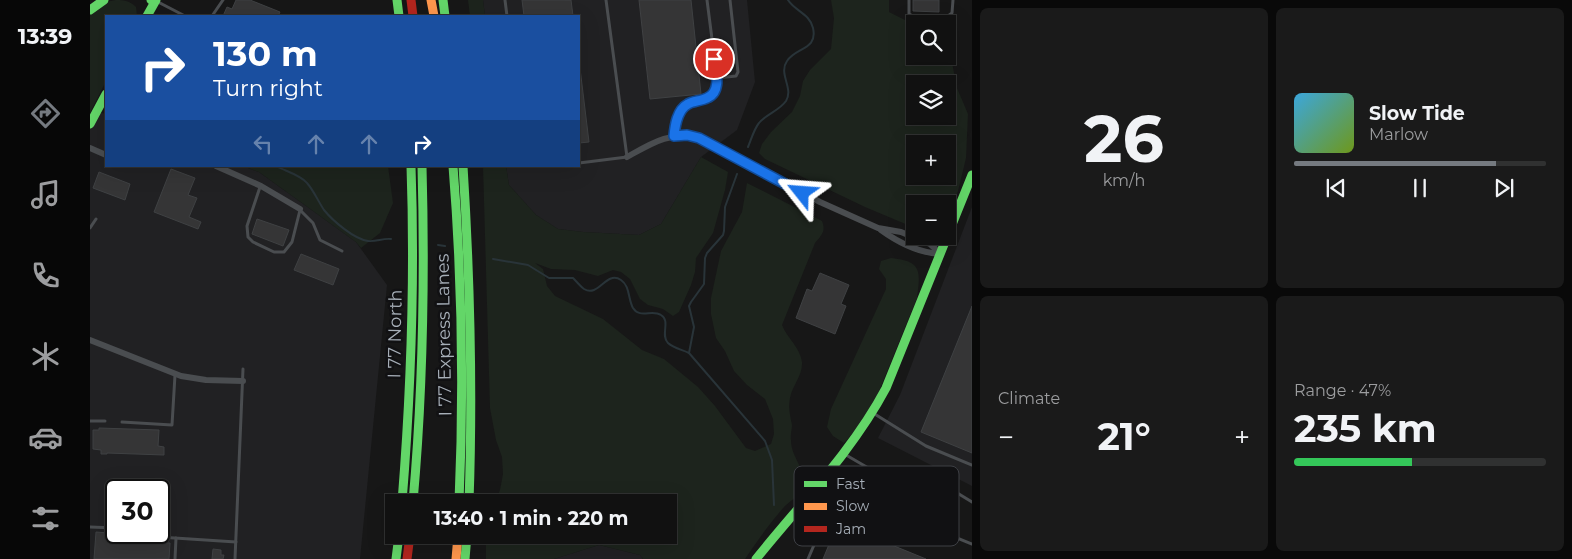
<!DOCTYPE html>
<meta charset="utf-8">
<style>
body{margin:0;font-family:Montserrat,sans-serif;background:#1a1a1a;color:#f1f3f6;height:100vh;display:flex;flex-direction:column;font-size:19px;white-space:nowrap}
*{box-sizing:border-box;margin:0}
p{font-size:16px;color:#9c9d9f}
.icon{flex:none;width:28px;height:28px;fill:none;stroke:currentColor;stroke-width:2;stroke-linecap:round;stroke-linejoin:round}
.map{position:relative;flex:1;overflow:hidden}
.sheet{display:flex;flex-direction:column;gap:8px;padding:8px;background:#090909;width:600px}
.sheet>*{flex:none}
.hud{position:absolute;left:15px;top:15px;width:475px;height:152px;border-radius:0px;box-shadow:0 5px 20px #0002,0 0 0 1px #303131;background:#1a4fa0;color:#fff;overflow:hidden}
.fabs{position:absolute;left:816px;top:15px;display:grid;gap:10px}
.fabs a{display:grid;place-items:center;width:50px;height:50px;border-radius:0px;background:#111;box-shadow:0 5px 20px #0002,0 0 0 1px #303131;font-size:25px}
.speed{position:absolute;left:15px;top:479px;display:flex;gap:10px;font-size:25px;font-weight:700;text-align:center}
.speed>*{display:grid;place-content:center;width:65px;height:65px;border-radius:50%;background:#111;box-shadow:0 5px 20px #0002,0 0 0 1px #303131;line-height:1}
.speed .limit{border:2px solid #111;border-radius:8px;background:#fff;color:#111}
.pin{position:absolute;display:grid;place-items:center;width:42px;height:42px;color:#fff;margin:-21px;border:2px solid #fff;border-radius:50%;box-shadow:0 1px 5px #0007}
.me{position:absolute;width:55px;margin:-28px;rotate:298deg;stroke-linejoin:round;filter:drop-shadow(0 0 4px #0008)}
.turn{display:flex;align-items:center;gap:18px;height:105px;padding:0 25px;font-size:22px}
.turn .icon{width:65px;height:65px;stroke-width:2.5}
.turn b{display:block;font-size:35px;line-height:42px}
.lanes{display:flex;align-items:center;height:48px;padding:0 25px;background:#0003;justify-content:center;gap:25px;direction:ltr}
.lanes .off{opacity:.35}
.big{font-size:38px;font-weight:700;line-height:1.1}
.sheet .card{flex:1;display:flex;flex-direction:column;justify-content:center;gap:8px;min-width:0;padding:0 18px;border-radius:8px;background:#1a1a1a}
.sheet .dial{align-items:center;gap:0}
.dial b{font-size:65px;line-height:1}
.song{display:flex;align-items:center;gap:15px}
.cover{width:60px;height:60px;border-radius:8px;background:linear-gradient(135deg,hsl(200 70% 55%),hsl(80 70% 35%))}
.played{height:5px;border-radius:2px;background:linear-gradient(90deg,#757a80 80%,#303131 80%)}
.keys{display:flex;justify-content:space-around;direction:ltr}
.heat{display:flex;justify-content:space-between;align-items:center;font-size:28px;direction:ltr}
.charge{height:8px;border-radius:4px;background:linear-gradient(90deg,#34c759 47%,#303131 0)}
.sheet .tiles{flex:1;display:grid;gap:8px;grid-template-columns:repeat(2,1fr)}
.trip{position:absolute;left:295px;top:494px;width:292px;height:50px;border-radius:0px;background:#111;box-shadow:0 5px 20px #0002,0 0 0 1px #303131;font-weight:700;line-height:50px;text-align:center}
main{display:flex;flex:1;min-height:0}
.menu{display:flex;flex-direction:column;width:90px;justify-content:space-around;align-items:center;background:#070707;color:#9c9d9f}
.menu .icon{width:35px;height:35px}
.menu .current{color:#757a80}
.menu b{font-size:22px;color:#f1f3f6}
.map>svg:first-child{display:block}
.built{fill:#212123;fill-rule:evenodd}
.green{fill:#1d241d;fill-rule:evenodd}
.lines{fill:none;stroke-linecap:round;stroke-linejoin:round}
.stream{stroke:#293439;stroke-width:2}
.building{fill:#353536;stroke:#3f4143}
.lane{stroke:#4a4d50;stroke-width:3}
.street{stroke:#4a4d50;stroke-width:6}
.fast{stroke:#63d668;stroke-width:9}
.slow{stroke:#ff974d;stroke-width:9}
.jam{stroke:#b3261e;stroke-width:9}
.route-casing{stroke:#114b97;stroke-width:12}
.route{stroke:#1a73e8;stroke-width:9}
.labels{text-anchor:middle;stroke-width:5;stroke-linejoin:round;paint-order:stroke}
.street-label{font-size:18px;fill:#a7afb8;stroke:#111113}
.key{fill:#111113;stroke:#3e4045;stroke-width:1}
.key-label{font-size:14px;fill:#a7afb8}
</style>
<main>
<nav class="menu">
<b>13:39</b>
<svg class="icon current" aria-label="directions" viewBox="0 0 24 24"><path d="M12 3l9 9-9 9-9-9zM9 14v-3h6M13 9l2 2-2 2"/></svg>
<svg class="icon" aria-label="music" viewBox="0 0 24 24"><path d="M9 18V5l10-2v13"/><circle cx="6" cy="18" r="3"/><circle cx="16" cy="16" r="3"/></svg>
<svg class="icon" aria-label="phone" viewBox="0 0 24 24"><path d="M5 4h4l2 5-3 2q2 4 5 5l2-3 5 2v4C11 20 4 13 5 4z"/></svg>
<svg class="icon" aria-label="climate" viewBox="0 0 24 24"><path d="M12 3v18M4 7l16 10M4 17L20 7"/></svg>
<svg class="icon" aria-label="car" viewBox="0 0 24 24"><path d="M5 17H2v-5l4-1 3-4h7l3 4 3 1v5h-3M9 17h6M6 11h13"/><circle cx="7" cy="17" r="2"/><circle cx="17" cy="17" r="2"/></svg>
<svg class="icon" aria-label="filters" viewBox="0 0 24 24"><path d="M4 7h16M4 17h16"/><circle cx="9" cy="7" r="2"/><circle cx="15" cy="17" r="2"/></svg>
</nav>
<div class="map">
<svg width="882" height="559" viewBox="0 0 882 559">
<rect width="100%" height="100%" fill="#171717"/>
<!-- built -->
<g class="built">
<path d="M 393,0 L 657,0 L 665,82 L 647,130 L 611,157 L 571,224 L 549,235 L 493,232 L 468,229 L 446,215 L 419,185 L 416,166 L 489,166 L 489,16 L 395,16 Z"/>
<path d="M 7,112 L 16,114 L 16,166 L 153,166 L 169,172 L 266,242 L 297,285 L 270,559 L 0,559 L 0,124 ZM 26,490 L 69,490 L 69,532 L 26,532 Z"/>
<path d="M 882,207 L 882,486 L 788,438 L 810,395 Z"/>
<path d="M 509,545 L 550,555 L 553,559 L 464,559 Z"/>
</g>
<!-- green -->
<g class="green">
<path d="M 26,0 C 35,0 40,1 46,7 L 47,16 L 16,16 L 16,81 L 0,113 L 0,15 L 16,2 Z"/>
<path d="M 378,0 L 393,0 L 395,16 L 380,16 Z"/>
<path d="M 741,0 L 799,0 L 799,12 L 825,25 L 825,56 L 858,56 L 858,42 L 867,88 L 878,114 L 876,158 L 868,191 L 858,218 L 858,204 L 825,204 L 825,228 L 775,207 L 675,159 L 669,153 L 672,144 L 681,132 L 702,112 L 710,96 L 713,81 L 720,70 L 741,49 L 744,18 ZM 825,84 L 858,84 L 858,116 L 825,116 ZM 825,144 L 858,144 L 858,176 L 825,176 Z"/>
<path d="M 611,157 L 638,172 L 635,190 L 623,233 L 606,258 L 605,272 L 601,285 L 589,312 L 583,316 L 573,309 L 558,305 L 550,299 L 540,279 L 531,272 L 523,270 L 508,276 L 485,270 L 461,269 L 445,263 L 453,269 L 457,286 L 465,296 L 513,319 L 552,350 L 574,359 L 608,387 L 625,406 L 656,448 L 665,451 L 681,444 L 684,434 L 683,419 L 675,399 L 657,385 L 644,371 L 635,351 L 626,338 L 621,314 L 621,298 L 631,251 L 652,212 L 657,183 L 732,221 C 736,231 732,235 725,243 L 692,325 C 697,338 710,347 712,362 C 713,375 702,386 700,398 C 698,408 700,415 702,425 C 702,430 700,435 701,440 C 701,460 719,468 710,491 C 707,497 699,502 694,507 C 680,523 667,541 655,559 L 553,559 L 550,555 L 509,545 L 464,559 L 396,559 L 396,535 L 579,535 L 579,502 L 405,502 L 410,490 L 413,474 L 412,457 L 406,440 L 400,408 L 393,166 L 416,166 L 419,185 L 446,215 L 468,229 L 493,232 L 549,235 L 571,224 Z"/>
<path d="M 153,166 L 298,166 L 303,203 L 290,233 L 271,248 L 266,242 L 169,172 Z"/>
<path d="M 801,258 C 831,261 831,270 827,298 L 785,401 L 770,425 L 754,443 L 743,436 L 737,427 L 741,409 L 796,289 L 796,279 L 789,269 L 791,261 Z"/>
</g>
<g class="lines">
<!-- stream -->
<g class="stream">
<path d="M 658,147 C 661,140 664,129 669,123 C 676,114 689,111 696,101 C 704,88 688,74 697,61 C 706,47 728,50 723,28 C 720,14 705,11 698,0"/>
<path d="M 186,166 C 195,171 211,175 217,183 C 224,191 228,201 234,210 C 243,221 264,239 278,241 C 286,242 293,238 301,239"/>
<path d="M 647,174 L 635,207 L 634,231 L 633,235 L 617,253 L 615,258 L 614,284 L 601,302 L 599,306 L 604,327 L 599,353 L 675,441 L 682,460 L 684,505"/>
<path d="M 348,245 L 355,246"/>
<path d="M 403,259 L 438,265 L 459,278 L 483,278 C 486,281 490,286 494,289 C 509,298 516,270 531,280 C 540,286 538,299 543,308 C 550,319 562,309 571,315 C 581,321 570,335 578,343 C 583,348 593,350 599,353"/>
</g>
</g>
<!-- building -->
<g class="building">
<path d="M 146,0 L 160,0 L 190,12 L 188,16 L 133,16 L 137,7 L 142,9 Z"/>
<path d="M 432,0 L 481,0 L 483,16 L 434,16 Z"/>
<path d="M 549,0 L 601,0 L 611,94 L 560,99 Z"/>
<path d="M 823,0 L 849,0 L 849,12 L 823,11 Z"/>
<path d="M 489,60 L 499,142 L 489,143 Z"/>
<path d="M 81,169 L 105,178 L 98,195 L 107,198 L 99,217 L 111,222 L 108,229 L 64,212 Z"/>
<path d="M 9,172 L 40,184 L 35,200 L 3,188 Z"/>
<path d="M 167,219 L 199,230 L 193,246 L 162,234 Z"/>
<path d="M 211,254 L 249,269 L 243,285 L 204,270 Z"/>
<path d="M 730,273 L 759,285 L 751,304 L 756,306 L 745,334 L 706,318 L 717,289 L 722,291 Z"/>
<path d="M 882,306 L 882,453 L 831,432 Z"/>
<path d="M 9,428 L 69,430 L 68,446 L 74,447 L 74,455 L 17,453 L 17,454 L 11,454 L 11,450 L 3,449 L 3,430 L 9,430 Z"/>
<path d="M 748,523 L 836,559 L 733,559 Z"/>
<path d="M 6,532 L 43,535 L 43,540 L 80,543 L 79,559 L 4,559 Z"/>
<path d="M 123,549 L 131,550 L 131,555 L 134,555 L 133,559 L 122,559 Z"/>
</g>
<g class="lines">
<!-- lane -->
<g class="lane">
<path d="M 415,0 L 417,16"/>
<path d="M 617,0 L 627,78"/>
<path d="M 819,0 L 819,14 L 823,16 L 858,16 L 862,13 L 863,0"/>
<path d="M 66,1 L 95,16"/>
<path d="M 122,16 L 133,0"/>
<path d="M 584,136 C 585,125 587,110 598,104 C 613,95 626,103 627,78 L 646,76 L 648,72 L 640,0"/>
<path d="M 489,163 L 537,157 L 516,0"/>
<path d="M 454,166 L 462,166"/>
<path d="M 170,187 L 157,226 L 158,237 L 163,242 L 184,252 L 194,252 L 202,242 L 210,210"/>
<path d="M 210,210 L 223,223 L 230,240 L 252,251"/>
<path d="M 0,228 L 6,219"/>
<path d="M 783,413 L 836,446 L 882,465"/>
<path d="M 0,421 L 15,421"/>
<path d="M 32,422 L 82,425 L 85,375"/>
<path d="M 756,455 L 780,469 L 804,477 L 839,481 L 864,491 L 882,502"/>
<path d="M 772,499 L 882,544"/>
<path d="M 707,514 L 727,532 L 724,545 L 718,559"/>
<path d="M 0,527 L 26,528"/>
<path d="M 49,532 L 54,536 L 146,542"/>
<path d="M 85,559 L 86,538"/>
<path d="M 145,559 L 153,369"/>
</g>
<!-- street -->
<g class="street">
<path d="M 0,148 L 16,155"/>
<path d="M 537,157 C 562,143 580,131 609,138 L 730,202 L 788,228 L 811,232 L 840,244 L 851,254"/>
<path d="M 126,166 L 171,186 L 210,209"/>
<path d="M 791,230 C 809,243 828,253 851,254"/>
<path d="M 0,340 L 91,376 L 116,380 L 153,381"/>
</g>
<!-- fast -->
<g class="fast">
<path d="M 61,0 L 65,1"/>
<path d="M 307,0 L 309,16"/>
<path d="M 353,0 L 355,16"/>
<path d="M 0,10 L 14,0"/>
<path d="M 57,16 L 66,0"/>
<path d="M 0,124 L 16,94"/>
<path d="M 363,166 C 372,278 374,390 369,502"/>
<path d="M 373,166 C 380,278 383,390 379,502"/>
<path d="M 312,502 C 321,390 325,278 321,166"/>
<path d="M 323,502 C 333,390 335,278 332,166"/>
<path d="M 306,559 L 309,535"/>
<path d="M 375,559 L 377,535"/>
<path d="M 666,559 C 711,503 762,452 796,388 L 882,175"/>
</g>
<!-- slow -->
<g class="slow">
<path d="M 341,0 L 344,16"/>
<path d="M 366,559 L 368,535"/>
</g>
<!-- jam -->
<g class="jam">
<path d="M 321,0 L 323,16"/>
<path d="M 317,559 L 320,535"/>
</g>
</g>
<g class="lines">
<defs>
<path id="route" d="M 624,59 C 626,71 632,92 617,98 C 611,101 603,101 598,104 C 587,110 585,125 584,136 L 597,135 L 609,138 L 712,193"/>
</defs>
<!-- route casing -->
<use href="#route" class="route-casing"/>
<!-- route -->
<use href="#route" class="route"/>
</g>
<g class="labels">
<!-- street labels -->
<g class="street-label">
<text transform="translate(305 334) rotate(-89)" y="6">I 77 North</text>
<text transform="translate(354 335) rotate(-91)" y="6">I 77 Express Lanes</text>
</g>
</g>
<!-- legend -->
<rect x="704" y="466" width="165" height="80" rx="8" class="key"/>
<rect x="714" y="481" width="23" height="6" fill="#63d668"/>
<rect x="714" y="503" width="23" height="7" fill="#ff974d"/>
<rect x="714" y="526" width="23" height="6" fill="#b3261e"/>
<g class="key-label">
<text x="746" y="489">Fast</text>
<text x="746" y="511">Slow</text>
<text x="746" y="534">Jam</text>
</g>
</svg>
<div class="fabs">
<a><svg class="icon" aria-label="search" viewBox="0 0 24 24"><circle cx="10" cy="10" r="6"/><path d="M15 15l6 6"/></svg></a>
<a><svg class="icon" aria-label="layers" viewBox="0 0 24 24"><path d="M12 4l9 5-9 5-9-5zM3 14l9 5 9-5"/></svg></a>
<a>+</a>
<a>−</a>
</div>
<div class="speed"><div class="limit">30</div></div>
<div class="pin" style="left:624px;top:59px;background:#d93025"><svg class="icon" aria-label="arrive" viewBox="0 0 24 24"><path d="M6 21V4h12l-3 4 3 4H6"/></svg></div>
<svg class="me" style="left:712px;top:193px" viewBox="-20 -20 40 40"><path d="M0-17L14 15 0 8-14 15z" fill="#1a73e8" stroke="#fff" stroke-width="4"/></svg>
<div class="trip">13:40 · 1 min · 220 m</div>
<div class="hud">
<div class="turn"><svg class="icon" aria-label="right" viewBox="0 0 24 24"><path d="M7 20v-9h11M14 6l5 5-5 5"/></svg><div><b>130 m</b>Turn right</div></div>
<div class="lanes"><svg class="icon off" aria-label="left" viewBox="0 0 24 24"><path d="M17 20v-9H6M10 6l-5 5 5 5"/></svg><svg class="icon off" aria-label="ahead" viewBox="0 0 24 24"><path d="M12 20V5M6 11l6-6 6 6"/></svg><svg class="icon off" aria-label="ahead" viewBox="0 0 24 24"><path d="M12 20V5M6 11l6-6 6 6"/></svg><svg class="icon" aria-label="right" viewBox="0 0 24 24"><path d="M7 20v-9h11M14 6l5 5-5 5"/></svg></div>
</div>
</div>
<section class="sheet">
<div class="tiles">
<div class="card dial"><b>26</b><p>km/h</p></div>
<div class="card">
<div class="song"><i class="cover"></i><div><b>Slow Tide</b><p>Marlow</p></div></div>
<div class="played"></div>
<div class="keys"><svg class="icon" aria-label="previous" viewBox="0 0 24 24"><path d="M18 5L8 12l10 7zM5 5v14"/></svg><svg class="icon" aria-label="pause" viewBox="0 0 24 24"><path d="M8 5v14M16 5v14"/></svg><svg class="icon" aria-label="next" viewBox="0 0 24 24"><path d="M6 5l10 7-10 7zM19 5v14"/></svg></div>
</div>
<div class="card"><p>Climate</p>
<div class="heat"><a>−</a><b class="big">21°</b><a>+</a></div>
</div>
<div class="card"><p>Range · 47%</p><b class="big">235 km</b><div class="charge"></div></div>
</div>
</section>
</main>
